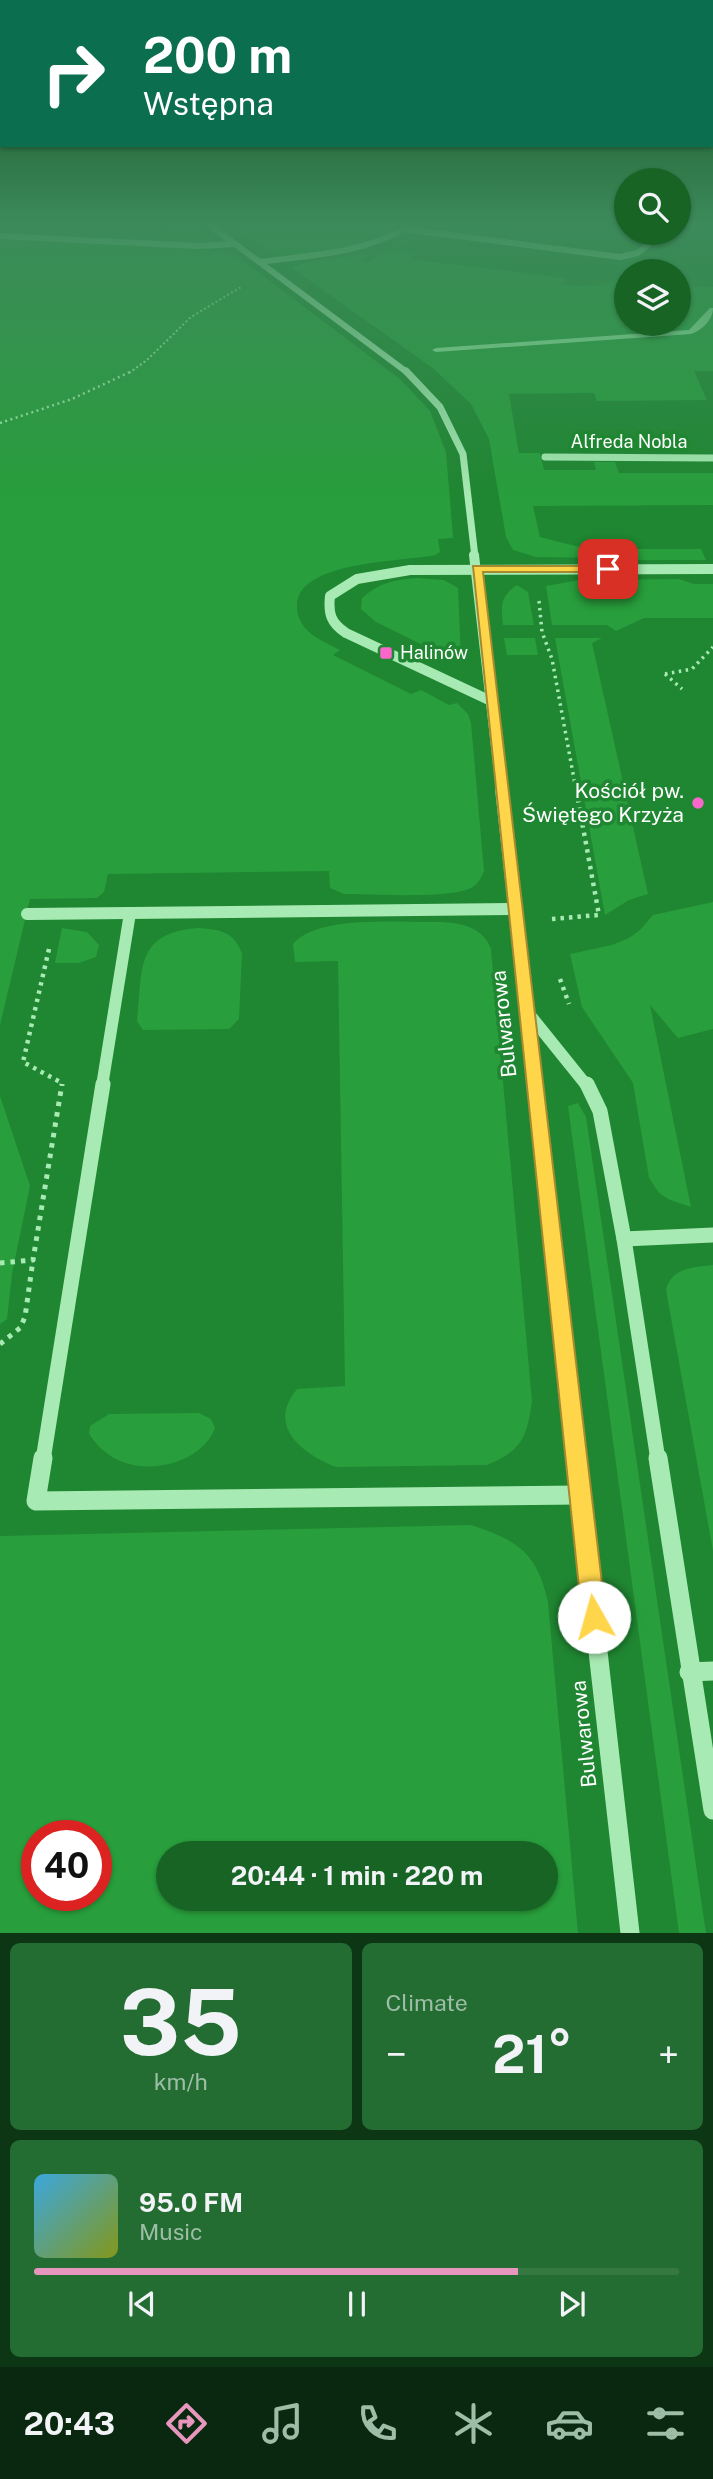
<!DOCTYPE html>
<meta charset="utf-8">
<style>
body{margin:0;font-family:"Public Sans",sans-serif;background:#246d32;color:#f1f3f6;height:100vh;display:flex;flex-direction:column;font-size:26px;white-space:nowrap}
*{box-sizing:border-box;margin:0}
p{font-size:23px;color:#9ebda7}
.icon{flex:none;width:38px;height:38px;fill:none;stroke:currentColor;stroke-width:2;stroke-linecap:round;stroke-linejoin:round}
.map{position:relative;height:1933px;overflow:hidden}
.drawer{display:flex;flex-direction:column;gap:10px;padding:10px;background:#0d3714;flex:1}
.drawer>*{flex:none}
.guide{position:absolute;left:0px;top:0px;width:714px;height:147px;box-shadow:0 2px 5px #0004;background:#0b6e4f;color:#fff;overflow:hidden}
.tools{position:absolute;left:614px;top:168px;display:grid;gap:14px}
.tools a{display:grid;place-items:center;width:77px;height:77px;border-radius:50%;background:#176425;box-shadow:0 2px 5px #0004;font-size:35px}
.speed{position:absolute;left:21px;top:1820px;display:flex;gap:14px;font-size:35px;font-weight:700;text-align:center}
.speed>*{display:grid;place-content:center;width:91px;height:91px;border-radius:50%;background:#176425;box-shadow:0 2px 5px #0004;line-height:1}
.speed .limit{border:10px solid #d22;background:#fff;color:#111}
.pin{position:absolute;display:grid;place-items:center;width:60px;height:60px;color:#fff;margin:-30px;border-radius:14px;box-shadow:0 4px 10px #0006}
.me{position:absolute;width:77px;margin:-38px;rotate:353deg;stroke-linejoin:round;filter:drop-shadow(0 0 5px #0008)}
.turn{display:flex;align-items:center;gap:24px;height:147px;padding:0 28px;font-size:32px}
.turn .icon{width:91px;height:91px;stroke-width:2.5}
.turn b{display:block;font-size:49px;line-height:60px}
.big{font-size:52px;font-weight:700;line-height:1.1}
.drawer .tile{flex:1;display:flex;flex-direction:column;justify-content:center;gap:10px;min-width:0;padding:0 24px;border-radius:10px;background:#246d32}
.drawer .dial{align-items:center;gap:0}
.dial b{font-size:91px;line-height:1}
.song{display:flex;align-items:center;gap:21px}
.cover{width:84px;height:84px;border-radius:10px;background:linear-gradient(135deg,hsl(200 70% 55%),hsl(70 70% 35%))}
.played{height:7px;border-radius:4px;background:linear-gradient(90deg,#e797bd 75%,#367842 75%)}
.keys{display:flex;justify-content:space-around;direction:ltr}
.heat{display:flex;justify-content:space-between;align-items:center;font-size:38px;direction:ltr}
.drawer .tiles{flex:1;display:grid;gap:10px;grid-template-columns:1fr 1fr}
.tile:last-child{grid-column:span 2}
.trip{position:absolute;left:156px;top:1841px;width:402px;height:70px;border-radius:35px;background:#176425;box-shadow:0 2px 5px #0004;font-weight:700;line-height:70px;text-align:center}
.menu{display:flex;height:112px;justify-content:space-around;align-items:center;background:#09280f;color:#9ebda7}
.menu .icon{width:49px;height:49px}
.menu .on{color:#e797bd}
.menu b{font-size:32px;color:#f1f3f6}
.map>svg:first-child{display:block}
.green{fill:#289e3c;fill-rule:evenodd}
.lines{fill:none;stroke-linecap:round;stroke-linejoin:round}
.stream{fill:#9beca7;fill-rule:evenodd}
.path-far4{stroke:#a8eab3;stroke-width:2;stroke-dasharray:2 2.5;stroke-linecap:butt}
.path-far3{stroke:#a8eab3;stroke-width:2.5;stroke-dasharray:2 3.5;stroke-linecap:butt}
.path-far2{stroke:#a8eab3;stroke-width:3.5;stroke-dasharray:2.5 4.5;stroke-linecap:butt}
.path-far1{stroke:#a8eab3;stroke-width:4.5;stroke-dasharray:3.5 5;stroke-linecap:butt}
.path{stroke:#a8eab3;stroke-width:5;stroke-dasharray:4.5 6;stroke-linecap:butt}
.minor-far5{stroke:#a8eab3;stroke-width:6}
.minor-far4{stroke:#a8eab3;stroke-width:7}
.minor-far3{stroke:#a8eab3;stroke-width:10}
.minor-far2{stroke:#a8eab3;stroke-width:12}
.minor-far1{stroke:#a8eab3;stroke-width:15}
.minor{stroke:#a8eab3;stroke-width:19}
.route{fill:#ffd54a;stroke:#a68a30;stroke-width:2}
.poi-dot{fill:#f867c9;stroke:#1f8631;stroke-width:2.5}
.labels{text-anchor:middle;stroke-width:7;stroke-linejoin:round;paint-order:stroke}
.far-street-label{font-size:18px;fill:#fff;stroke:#1f8631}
.far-poi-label{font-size:18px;fill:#fff;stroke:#1f8631;text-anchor:start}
.poi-label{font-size:21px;fill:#fff;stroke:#1f8631;text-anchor:end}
.street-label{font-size:21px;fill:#fff;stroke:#1f8631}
</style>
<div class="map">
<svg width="713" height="1933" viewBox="0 0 713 1933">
<rect width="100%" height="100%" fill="#1f8631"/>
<!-- green -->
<g class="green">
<path d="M 176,226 L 197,226 L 216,241 L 201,244 L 87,237 L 89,234 L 149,236 Z"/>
<path d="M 234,226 L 398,226 C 363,247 321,254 280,255 L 274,254 Z"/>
<path d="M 412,237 L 431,238 L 411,240 L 393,251 L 417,254 L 410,259 L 566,278 L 563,284 C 586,290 608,282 626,278 L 626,324 L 679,324 L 679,286 L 713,287 L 713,371 L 694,371 L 707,400 L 597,401 L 594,393 L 509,394 L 519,453 L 540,453 L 544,470 L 596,470 L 594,462 L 615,462 L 619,473 L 713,473 L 713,505 L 533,506 L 540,537 L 587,549 L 605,549 L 609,558 L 536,557 L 513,550 L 506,537 L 489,439 L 471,404 L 434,369 L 292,268 L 306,262 L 365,254 L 366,257 L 360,261 L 365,263 Z"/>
<path d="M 0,239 L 135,244 L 233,253 L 401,380 L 430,411 L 446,452 L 453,538 L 438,539 L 440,552 L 435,555 C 406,562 295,560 297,607 C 298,632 321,640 340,650 L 333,655 L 411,694 L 421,690 L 449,705 L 457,703 L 468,714 L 471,723 L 484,871 C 481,878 478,884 471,888 C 450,899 371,894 344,894 L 330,888 L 329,871 L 108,874 L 104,892 L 97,898 L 30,899 L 0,1025 Z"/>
<path d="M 620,549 L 701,549 L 706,560 L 625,560 Z"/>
<path d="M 418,578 L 444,580 L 458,588 L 461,659 L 453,660 L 376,622 L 361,609 L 362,598 C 378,583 397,579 418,578 Z"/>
<path d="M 679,579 L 694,584 L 713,584 L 713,618 L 644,618 L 616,631 L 607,625 L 552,625 L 546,586 L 579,580 Z"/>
<path d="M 517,585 L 528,592 L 534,625 L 503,625 C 501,606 500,596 517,585 Z"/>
<path d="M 504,638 L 535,638 L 538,655 L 507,655 Z"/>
<path d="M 555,638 L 602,638 L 592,643 L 648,894 L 629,900 L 605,915 Z"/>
<path d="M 713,902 L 713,1029 L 678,1038 L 650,1005 L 691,1207 L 670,1200 L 659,1193 L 649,1178 L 633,1083 L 582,1007 L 570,954 L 612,945 L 629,938 L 640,930 L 653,915 Z"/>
<path d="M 440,922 C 462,923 483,927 491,949 L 532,1401 C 527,1437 522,1451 487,1465 L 336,1467 C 302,1454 266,1426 297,1389 L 345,1386 L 338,961 L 295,962 L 293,944 C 318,914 402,923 440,922 Z"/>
<path d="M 62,928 L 87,932 L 99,945 L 96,957 L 79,963 L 55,963 Z"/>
<path d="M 198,928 C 219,929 235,932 242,954 L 239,1019 L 229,1029 L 143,1030 L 137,1021 C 143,970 134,933 198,928 Z"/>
<path d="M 0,1096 L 30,1186 L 12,1274 L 7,1319 L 0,1324 Z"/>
<path d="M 578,1103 L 586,1117 L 706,1933 L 679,1933 L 568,1106 Z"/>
<path d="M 713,1265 L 713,1551 L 666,1290 C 671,1268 693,1267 713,1265 Z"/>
<path d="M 199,1413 L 211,1419 L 215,1428 C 202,1463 148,1476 116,1459 C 104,1453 97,1445 89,1434 L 90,1426 L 109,1414 Z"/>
<path d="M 471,1525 C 517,1540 537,1552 548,1602 L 578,1933 L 0,1933 L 0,1536 ZM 37,1836 L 96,1836 L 96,1895 L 37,1895 ZM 168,1853 L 546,1853 L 546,1899 L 168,1899 Z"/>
</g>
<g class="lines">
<!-- stream -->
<path class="stream" d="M 710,308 L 713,308 C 713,320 702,330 691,334 L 436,352 L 432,350 L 436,348 L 689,330 Z"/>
<!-- path-far4 -->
<path class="path-far4" d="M 129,373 L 147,360 L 191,317 L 241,287"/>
<!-- path-far3 -->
<path class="path-far3" d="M 0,423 L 72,399 L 132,371"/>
<!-- path-far2 -->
<g class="path-far2">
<path d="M 539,601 L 542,632 L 552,659 L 576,790"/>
<path d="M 665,674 L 692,669 L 713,647"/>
<path d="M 665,674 L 682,689"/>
</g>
<!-- path-far1 -->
<g class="path-far1">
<path d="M 552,919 L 599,915 L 576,789"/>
<path d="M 49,949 L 23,1062 L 62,1083 L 62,1086"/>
<path d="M 560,979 L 569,1004"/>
</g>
<!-- path -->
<g class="path">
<path d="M 0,1263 L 33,1260 L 62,1084"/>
<path d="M 0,1344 L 20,1328 L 25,1317 L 33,1260"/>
</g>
<!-- minor-far5 -->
<g class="minor-far5">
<path d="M 211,226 L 408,373"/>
<path d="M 404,229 L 620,257 L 638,253 L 662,234"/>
<path d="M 0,236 L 199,246 L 235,244"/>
<path d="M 259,262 C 311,255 363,254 409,226"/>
</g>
<!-- minor-far4 -->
<g class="minor-far4">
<path d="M 406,371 L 440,407 L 463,454 L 475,557"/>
<path d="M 545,457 L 713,458"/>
</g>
<!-- minor-far3 -->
<g class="minor-far3">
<path d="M 474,555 L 501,790"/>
<path d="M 491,701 L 346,633 C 331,623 328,614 330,596 L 357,579 L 410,570 L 713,569"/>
</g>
<!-- minor-far2 -->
<g class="minor-far2">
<path d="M 501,789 L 534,1086"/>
<path d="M 27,914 L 513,909"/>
<path d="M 525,1009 L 587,1086"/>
<path d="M 102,1086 L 130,913"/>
</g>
<!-- minor-far1 -->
<g class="minor-far1">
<path d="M 534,1084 L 577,1460"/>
<path d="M 587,1084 L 600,1111 L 624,1239 L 658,1460"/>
<path d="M 624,1239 L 713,1235"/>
<path d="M 43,1460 L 103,1084"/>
</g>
<!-- minor -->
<g class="minor">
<path d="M 43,1458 L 36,1501 L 580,1495"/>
<path d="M 576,1458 L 630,1933"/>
<path d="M 658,1458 L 713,1810"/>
<path d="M 689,1672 L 713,1671"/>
</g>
</g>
<!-- sky -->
<linearGradient id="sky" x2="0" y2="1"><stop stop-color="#114a1b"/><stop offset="0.45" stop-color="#3c8a5a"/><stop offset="1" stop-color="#3c8a5a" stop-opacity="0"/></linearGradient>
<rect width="713" height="497" fill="url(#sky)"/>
<!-- route -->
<path class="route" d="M 473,566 L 608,566 L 614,569 L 608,572 L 483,572 L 606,1617 L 603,1625 L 594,1628 L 586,1625 L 582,1617 Z"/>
<!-- markers -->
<g class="poi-dot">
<rect x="379" y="646" width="14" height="14" rx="3.5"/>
<circle cx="698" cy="803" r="7"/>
</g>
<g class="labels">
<!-- far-street labels -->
<g class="far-street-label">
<text x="629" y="448">Alfreda Nobla</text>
</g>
<!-- far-poi labels -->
<g class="far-poi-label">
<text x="400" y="659">Halinów</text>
</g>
<!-- poi labels -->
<g class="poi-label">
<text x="684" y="798">Kościół pw.<tspan x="684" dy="24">Świętego Krzyża</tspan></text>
</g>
<!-- street labels -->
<g class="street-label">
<text transform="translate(504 1024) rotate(-96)" y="7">Bulwarowa</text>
<text transform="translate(584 1734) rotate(-96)" y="7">Bulwarowa</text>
</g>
</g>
</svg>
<div class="tools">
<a><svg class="icon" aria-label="search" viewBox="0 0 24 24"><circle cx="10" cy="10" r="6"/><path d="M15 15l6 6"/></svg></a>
<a><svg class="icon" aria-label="layers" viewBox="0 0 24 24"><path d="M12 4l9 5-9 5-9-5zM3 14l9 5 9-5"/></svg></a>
</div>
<div class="speed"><div class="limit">40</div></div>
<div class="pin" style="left:608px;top:569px;background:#d93025"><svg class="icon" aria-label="arrive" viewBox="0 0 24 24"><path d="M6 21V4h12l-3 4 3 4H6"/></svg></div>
<svg class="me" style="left:594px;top:1617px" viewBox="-20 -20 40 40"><circle r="19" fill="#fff"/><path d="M0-13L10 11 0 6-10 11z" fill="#ffd54a"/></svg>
<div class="trip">20:44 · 1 min · 220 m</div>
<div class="guide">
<div class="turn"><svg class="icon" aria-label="right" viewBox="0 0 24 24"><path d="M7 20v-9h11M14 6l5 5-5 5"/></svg><div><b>200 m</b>Wstępna</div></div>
</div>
</div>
<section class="drawer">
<div class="tiles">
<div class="tile dial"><b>35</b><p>km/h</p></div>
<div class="tile"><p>Climate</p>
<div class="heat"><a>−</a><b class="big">21°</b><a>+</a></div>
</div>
<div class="tile">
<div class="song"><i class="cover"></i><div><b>95.0 FM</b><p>Music</p></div></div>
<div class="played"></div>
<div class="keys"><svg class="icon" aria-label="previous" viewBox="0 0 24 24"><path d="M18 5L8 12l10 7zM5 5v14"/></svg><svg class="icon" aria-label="pause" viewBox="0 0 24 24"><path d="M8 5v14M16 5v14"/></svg><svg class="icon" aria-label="next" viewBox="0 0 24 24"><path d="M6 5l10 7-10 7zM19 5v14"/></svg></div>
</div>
</div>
</section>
<nav class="menu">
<b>20:43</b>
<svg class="icon on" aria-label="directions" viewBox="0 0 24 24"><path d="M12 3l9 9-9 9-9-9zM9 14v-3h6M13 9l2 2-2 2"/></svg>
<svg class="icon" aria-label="music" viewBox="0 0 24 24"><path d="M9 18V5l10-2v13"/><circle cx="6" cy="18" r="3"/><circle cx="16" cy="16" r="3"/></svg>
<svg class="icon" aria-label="phone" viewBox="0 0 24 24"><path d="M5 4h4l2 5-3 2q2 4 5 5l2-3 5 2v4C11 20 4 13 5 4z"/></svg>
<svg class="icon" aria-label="climate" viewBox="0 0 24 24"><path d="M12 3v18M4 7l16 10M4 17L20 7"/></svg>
<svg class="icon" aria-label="car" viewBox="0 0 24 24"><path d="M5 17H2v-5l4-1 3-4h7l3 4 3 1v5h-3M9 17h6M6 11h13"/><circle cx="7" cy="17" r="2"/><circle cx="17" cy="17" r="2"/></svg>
<svg class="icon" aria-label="filters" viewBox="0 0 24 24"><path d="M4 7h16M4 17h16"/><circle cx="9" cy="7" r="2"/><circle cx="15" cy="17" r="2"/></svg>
</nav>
